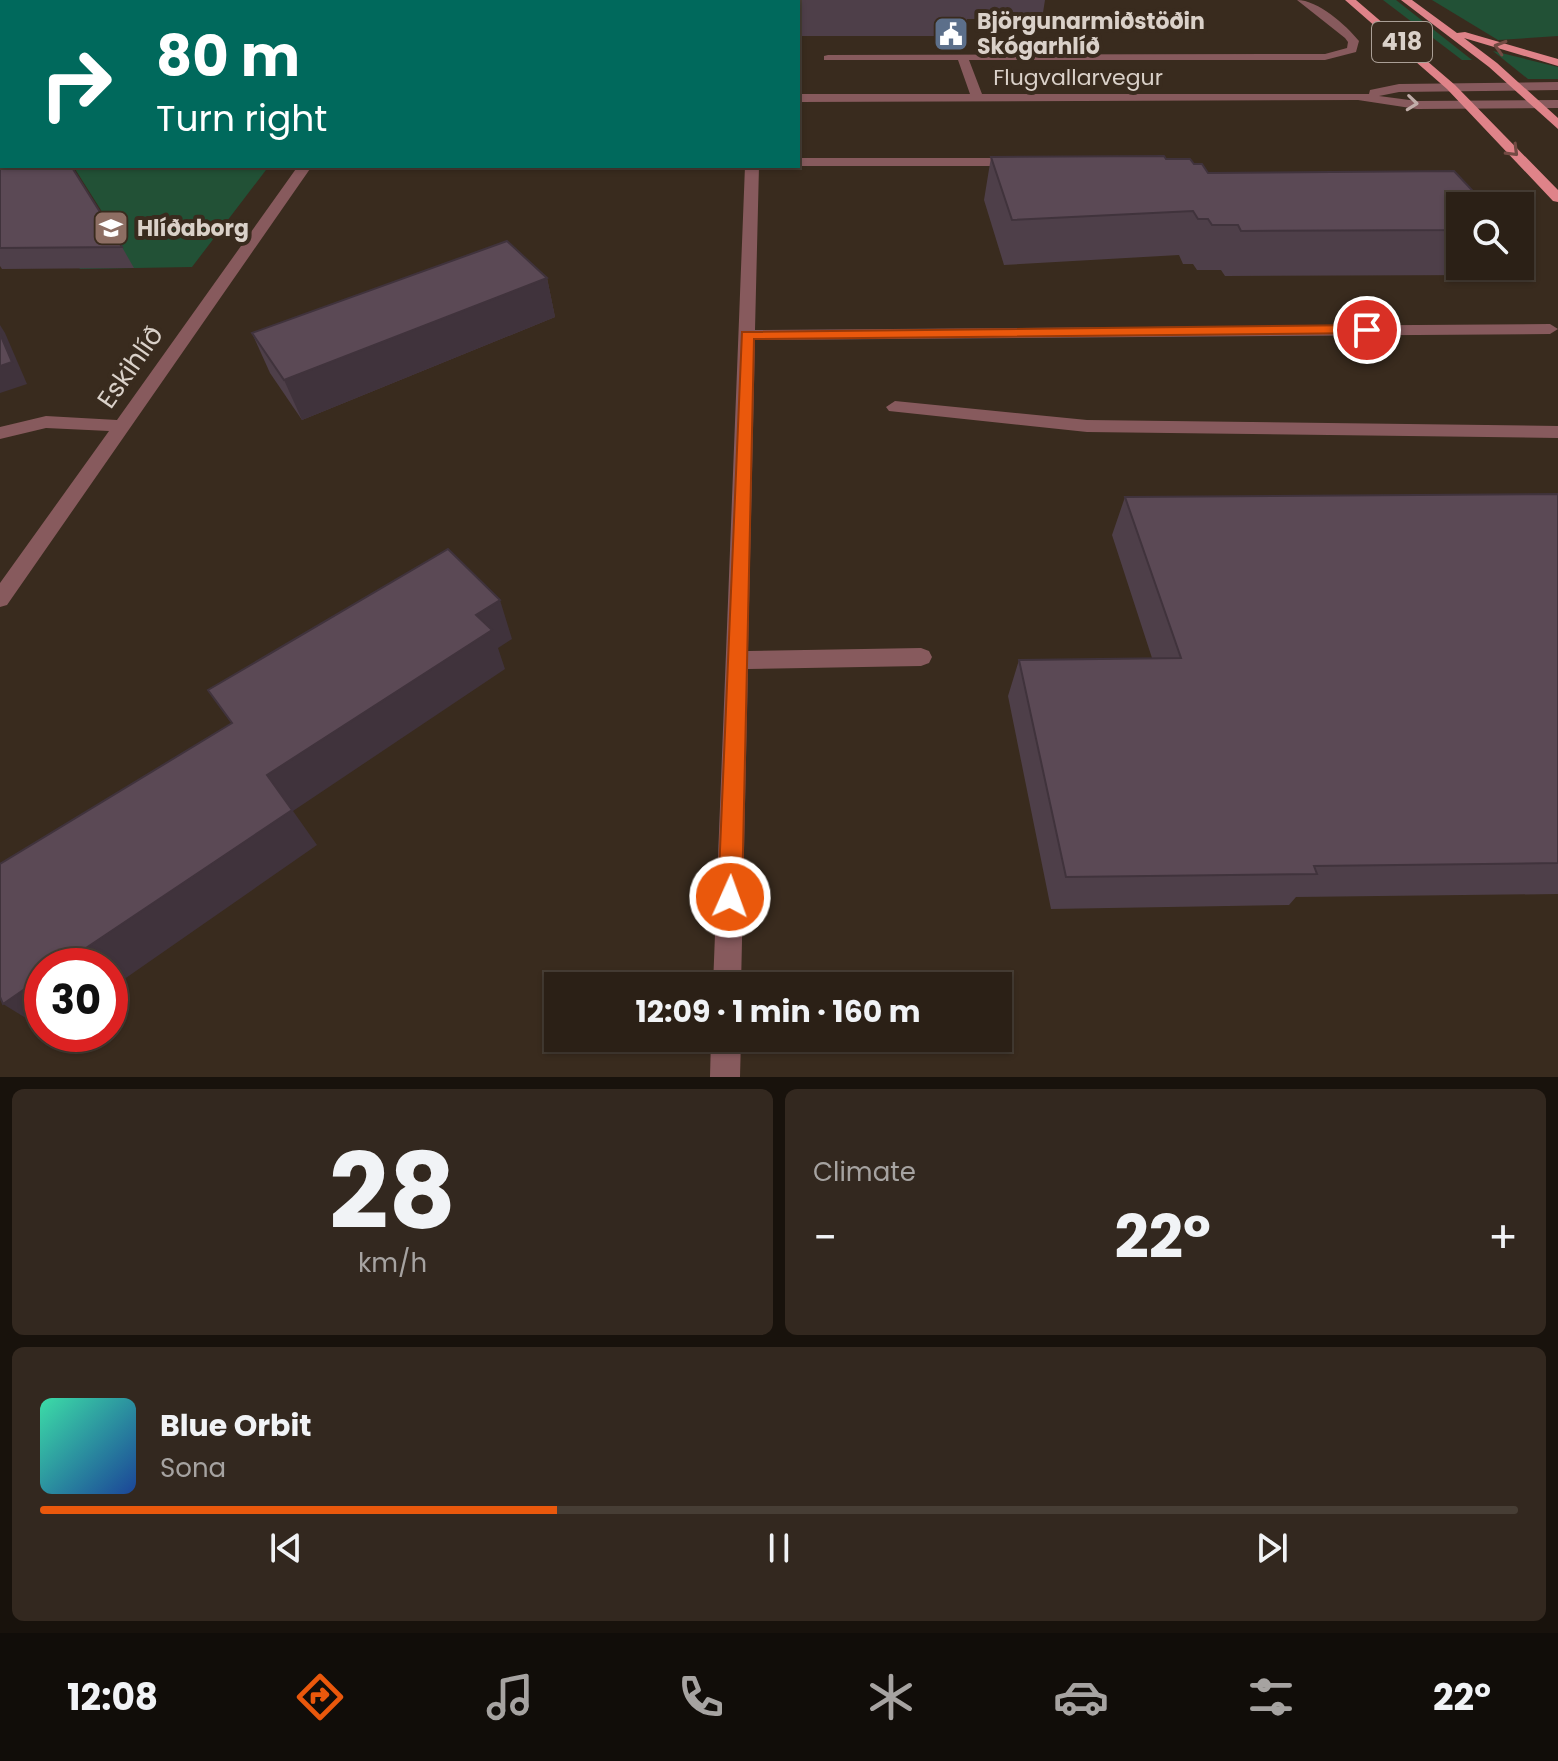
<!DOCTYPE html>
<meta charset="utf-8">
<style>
body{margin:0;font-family:Poppins,sans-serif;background:#33281f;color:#f1f3f6;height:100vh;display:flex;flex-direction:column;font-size:30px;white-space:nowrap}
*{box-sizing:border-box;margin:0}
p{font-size:26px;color:#a6a3a1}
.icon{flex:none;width:44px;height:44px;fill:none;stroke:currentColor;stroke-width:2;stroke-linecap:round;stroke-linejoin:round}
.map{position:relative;height:1077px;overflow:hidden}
.details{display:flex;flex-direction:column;gap:12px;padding:12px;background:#18120c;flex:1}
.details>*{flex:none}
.hud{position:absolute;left:0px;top:0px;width:800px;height:168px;box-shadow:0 2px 6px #0004,0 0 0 2px #473e35;background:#00695c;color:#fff;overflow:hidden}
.tools{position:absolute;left:1446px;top:192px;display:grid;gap:16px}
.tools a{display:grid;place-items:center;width:88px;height:88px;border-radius:0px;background:#2b2016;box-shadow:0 2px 6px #0004,0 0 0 2px #473e35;font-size:40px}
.speed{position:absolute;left:24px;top:948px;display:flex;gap:16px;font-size:40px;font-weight:700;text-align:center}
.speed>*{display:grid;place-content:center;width:104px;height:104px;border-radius:50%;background:#2b2016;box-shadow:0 2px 6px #0004,0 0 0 2px #473e35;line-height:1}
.speed .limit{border:12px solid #d22;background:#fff;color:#111}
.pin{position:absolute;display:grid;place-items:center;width:68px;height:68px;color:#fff;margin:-34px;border:4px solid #fff;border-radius:50%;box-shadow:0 2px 8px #0007}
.me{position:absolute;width:88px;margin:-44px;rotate:2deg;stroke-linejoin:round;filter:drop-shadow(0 0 6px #0008)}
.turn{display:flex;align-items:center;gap:28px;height:168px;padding:0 24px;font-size:36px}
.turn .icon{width:104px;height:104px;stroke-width:2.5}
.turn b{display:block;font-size:56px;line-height:68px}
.big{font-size:60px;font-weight:700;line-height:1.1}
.details .card{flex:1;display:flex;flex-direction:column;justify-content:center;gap:12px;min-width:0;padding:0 28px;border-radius:12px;background:#33281f}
.details .dial{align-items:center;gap:0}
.dial b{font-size:104px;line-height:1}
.song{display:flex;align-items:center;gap:24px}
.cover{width:96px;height:96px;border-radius:12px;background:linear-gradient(135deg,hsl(160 70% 55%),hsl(220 70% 35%))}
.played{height:8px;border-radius:4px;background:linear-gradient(90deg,#ea580c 35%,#473e35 35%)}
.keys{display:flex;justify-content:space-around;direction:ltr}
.heat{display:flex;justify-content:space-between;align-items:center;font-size:44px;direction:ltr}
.details .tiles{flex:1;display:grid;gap:12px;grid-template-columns:1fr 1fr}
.card:last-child{grid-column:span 2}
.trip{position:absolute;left:544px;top:972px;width:468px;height:80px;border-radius:0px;background:#2b2016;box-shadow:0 2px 6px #0004,0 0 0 2px #473e35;font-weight:700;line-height:80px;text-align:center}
.dock{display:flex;height:128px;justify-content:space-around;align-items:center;background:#110d09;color:#a6a3a1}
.dock .icon{width:56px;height:56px}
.dock .current{color:#ea580c}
.dock b{font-size:36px;color:#f1f3f6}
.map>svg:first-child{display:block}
.green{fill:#225136}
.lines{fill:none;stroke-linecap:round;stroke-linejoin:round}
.minor{fill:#875a5d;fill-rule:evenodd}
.major{fill:#df8389;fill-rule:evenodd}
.wall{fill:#4e3f49}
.shaded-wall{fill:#40333c}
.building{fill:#5b4955;stroke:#40333c;stroke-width:2}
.oneway{stroke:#734a43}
.oneway2{stroke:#c1ada9}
.route{fill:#ea580c;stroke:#983908;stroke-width:2}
.labels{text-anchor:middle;stroke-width:8;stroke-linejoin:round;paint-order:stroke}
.far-poi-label{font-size:22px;font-weight:bold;fill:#dad1c9;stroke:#392b1e;text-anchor:start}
.far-street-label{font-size:22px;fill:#dad1c9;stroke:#392b1e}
.shield{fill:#392b1e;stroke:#aa9f96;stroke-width:2}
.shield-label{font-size:24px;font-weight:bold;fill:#dad1c9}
.street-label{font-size:26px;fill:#dad1c9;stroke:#392b1e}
</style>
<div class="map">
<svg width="1558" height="1077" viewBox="0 0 1558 1077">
<rect width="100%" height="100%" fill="#392b1e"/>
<!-- green -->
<g class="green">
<path d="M 1383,0 L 1396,0 L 1472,60 L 1462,60 Z"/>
<path d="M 1432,0 L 1558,0 L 1558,36 L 1498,40 Z"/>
<path d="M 1493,51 L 1558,67 L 1558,79 L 1528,79 Z"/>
<path d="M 88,166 L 269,166 L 192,267 L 79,269 L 118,237 L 75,169 Z"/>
</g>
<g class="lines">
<!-- minor -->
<g class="minor">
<path d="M 235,0 L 247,0 L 248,2 L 236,2 Z"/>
<path d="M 423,0 L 434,0 L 422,2 Z"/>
<rect x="751" y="0" width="10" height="2"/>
<path d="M 1297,0 C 1318,0 1346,25 1359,41 L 1356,52 L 1325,60 L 969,60 L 982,94 L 1369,94 L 1370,90 L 1399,84 L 1558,82 L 1558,90 L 1399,92 L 1379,96 L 1417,101 L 1558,100 L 1558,108 L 1417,109 L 1358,100 L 798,102 L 798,94 L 970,94 L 958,60 L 824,60 L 824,56 L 828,55 L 1325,54 L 1347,48 L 1348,42 L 1345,38 Z"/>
<path d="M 2,104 L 2,112 L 0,113 L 0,105 Z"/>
<path d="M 798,158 L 1016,158 L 1023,162 L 1016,166 L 798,166 Z"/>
<path d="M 298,166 L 312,166 L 7,605 L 0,607 L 0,583 L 109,431 L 46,428 L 0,439 L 0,427 L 46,416 L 117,420 Z"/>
<path d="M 745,166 L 759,166 L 755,330 L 1550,324 L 1558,329 L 1550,334 L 755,340 L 748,651 L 921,648 L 929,651 L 932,657 L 929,663 L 921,666 L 748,669 L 741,986 L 713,986 Z"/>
<path d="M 895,401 L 1087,420 L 1558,426 L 1558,438 L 1087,432 L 889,411 L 886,407 Z"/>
<path d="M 711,1038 L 741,1038 L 740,1077 L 710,1077 Z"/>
</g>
<!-- major -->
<g class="major">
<path d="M 1345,0 L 1356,0 L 1455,85 L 1558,190 L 1558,202 L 1553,201 L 1447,89 Z"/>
<path d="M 1401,0 L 1412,0 L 1457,33 L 1465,32 L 1558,59 L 1558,66 L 1464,38 L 1497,63 L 1558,118 L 1558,129 L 1489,67 Z"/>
</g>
</g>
<!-- wall -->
<g class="wall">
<path d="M 799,0 L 1045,0 L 1042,19 L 967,19 L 965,36 L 801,36 Z"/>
<path d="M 0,114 L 122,247 L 134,268 L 2,269 L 0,266 Z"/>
<path d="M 991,157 L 1166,159 L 1194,164 L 1208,173 L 1460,206 L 1460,266 L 1489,266 L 1484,275 L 1225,276 L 1221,270 L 1197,270 L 1193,264 L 1183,264 L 1179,255 L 1004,265 L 984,200 Z"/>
<path d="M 547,278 L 555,317 L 302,420 L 270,373 L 252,333 Z"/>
<path d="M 1558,494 L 1558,894 L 1296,897 L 1289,905 L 1051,909 L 1008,696 L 1019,660 L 1152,658 L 1112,535 L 1125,497 Z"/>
</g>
<!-- shaded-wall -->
<g class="shaded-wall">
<rect x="0" y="14" width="2" height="20"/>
<path d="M 547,278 L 555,317 L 302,420 L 284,380 Z"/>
<path d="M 0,325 L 5,333 L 27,384 L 0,393 Z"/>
<path d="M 500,600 L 512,639 L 498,648 L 505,669 L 293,811 L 317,845 L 110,989 L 110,966 L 59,966 L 267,775 L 476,615 Z"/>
<path d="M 42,977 L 42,1028 L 3,1004 Z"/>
</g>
<!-- building -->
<g class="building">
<path d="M 0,0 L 143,0 L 145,2 L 2,2 L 2,14 L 0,14 Z"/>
<path d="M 0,114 L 2,114 L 2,166 L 71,166 L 122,247 L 0,248 Z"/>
<path d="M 1164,156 L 1166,159 L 1190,159 L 1194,164 L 1202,164 L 1208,173 L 1454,171 L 1487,206 L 1460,206 L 1460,230 L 1241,231 L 1238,225 L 1212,225 L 1208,219 L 1198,219 L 1193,211 L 1012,220 L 991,157 Z"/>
<path d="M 507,241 L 547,278 L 284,380 L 252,333 Z"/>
<path d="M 0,334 L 12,362 L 0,366 Z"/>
<path d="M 1558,494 L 1558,863 L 1314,866 L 1317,874 L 1066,877 L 1019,660 L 1181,658 L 1125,497 Z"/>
<path d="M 448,549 L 500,600 L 476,615 L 492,630 L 267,775 L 292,810 L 59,966 L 42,966 L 42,977 L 3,1004 L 0,997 L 0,864 L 232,723 L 208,690 Z"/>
</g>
<!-- one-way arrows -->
<defs><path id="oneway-chevron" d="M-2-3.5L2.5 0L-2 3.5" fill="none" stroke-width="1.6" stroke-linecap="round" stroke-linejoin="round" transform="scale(2)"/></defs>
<g class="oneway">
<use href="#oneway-chevron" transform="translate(1500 47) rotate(-163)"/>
<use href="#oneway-chevron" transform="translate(1513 151) rotate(45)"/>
</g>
<use class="oneway2" href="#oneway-chevron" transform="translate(1412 103) rotate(6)"/>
<!-- route -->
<path class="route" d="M 1367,325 L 1372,327 L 1372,333 L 754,339 L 742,897 L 739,906 L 730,909 L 721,906 L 718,897 L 742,332 Z"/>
<!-- icons -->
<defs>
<symbol id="civic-square" viewBox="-11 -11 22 22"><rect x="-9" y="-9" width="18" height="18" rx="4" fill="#5c6f8a" stroke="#392b1e"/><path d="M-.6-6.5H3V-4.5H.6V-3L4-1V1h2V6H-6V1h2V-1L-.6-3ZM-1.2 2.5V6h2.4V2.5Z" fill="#fff"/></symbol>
<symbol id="school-square" viewBox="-11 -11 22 22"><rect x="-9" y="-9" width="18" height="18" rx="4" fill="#8d6e63" stroke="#392b1e"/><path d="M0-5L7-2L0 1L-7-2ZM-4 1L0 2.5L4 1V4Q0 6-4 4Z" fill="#fff"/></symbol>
</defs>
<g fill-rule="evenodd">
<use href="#civic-square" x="931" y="14" width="40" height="40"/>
<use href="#school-square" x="91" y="208" width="40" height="40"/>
</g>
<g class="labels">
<!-- far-poi labels -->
<g class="far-poi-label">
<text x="977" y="29">Björgunarmiðstöðin<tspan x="977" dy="25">Skógarhlíð</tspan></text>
<text x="137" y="236">Hlíðaborg</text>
</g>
<!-- far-street labels -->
<g class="far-street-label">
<text x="1078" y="85">Flugvallarvegur</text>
</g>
<!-- shield labels -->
<rect class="shield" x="1372" y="22" width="60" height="40" rx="6"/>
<g class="shield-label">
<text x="1402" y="50">418</text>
</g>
<!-- street labels -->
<g class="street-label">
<text transform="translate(130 367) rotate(-55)" y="9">Eskihlíð</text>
</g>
</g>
</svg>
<div class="tools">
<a><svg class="icon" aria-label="search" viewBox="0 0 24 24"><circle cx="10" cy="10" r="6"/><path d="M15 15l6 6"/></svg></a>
</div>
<div class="speed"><div class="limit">30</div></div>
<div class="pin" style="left:1367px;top:330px;background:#d93025"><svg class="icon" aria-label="arrive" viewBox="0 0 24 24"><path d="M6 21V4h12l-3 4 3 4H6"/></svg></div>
<svg class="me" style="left:730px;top:897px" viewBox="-20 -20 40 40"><circle r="17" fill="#ea580c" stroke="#fff" stroke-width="3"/><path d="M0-11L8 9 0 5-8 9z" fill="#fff"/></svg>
<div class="trip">12:09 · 1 min · 160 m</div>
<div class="hud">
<div class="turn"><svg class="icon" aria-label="right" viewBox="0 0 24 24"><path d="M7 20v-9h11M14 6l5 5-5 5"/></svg><div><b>80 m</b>Turn right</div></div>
</div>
</div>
<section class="details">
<div class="tiles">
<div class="card dial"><b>28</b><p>km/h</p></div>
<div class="card"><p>Climate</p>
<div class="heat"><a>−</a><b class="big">22°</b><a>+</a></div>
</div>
<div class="card">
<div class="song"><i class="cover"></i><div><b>Blue Orbit</b><p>Sona</p></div></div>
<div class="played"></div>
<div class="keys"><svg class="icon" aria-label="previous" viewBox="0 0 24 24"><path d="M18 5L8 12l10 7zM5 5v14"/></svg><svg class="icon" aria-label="pause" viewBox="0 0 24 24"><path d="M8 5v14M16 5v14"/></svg><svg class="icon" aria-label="next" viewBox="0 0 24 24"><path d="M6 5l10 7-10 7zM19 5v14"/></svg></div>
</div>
</div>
</section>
<nav class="dock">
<b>12:08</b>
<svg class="icon current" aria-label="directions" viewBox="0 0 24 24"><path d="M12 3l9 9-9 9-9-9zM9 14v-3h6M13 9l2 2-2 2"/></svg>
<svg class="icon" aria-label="music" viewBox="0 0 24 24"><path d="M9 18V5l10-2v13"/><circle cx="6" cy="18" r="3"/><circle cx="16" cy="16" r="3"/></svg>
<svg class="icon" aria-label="phone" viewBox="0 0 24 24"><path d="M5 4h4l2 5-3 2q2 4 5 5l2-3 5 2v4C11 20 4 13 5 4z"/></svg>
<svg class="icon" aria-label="climate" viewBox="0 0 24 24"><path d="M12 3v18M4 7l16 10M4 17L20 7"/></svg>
<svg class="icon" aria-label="car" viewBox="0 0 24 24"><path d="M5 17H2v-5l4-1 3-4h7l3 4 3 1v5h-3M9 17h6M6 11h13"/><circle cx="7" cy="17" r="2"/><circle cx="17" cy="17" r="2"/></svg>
<svg class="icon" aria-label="filters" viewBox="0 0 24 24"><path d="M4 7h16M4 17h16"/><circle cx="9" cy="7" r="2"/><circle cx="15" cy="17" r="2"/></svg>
<b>22°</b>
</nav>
